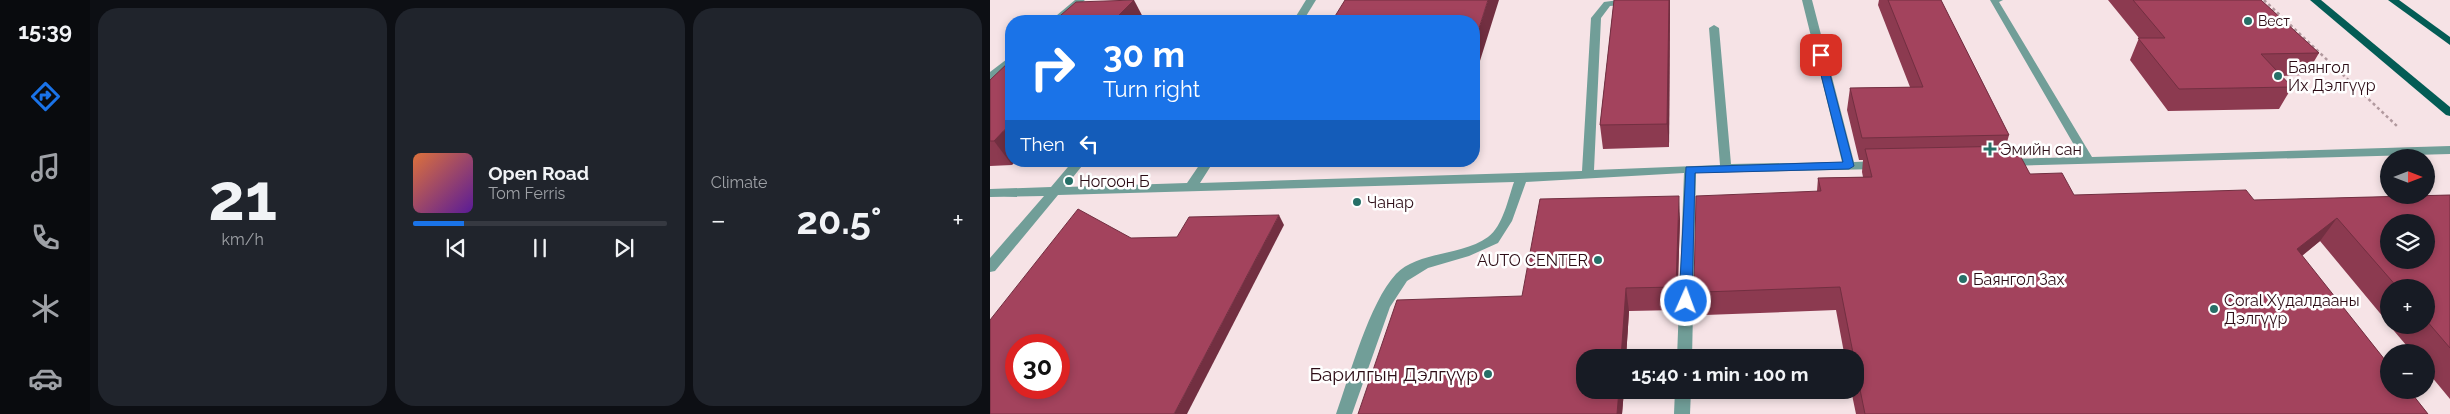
<!DOCTYPE html>
<meta charset="utf-8">
<style>
body{margin:0;font-family:Raleway,sans-serif;background:#20242c;color:#f1f3f6;height:100vh;display:flex;flex-direction:column;font-size:19px;white-space:nowrap}
*{box-sizing:border-box;margin:0}
p{font-size:16px;color:#9ea1a6}
.icon{flex:none;width:28px;height:28px;fill:none;stroke:currentColor;stroke-width:2;stroke-linecap:round;stroke-linejoin:round}
.map{position:relative;flex:1;overflow:hidden}
.panel{display:flex;flex-direction:column;gap:8px;padding:8px;background:#0d0f14;width:900px}
.panel>*{flex:none}
.banner{position:absolute;left:15px;top:15px;width:475px;height:152px;border-radius:20px;box-shadow:0 2px 8px #0003;background:#1a73e8;color:#fff;overflow:hidden}
.needle{width:32px;rotate:90deg}
.tools{position:absolute;left:1390px;top:149px;display:grid;gap:10px}
.tools a{display:grid;place-items:center;width:55px;height:55px;border-radius:50%;background:#171b24;box-shadow:0 2px 8px #0003;font-size:25px}
.speed{position:absolute;left:15px;top:334px;display:flex;gap:10px;font-size:25px;font-weight:700;text-align:center}
.speed>*{display:grid;place-content:center;width:65px;height:65px;border-radius:50%;background:#171b24;box-shadow:0 2px 8px #0003;line-height:1}
.speed .limit{border:8px solid #d22;background:#fff;color:#111}
.pin{position:absolute;display:grid;place-items:center;width:42px;height:42px;color:#fff;margin:-21px;border-radius:10px;box-shadow:0 2px 8px #0006}
.me{position:absolute;width:55px;margin:-28px;rotate:2deg;stroke-linejoin:round;filter:drop-shadow(0 0 4px #0008)}
.turn{display:flex;align-items:center;gap:18px;height:105px;padding:0 15px;font-size:22px}
.turn .icon{width:65px;height:65px;stroke-width:2.5}
.turn b{display:block;font-size:35px;line-height:42px}
.then{display:flex;align-items:center;height:48px;padding:0 15px;background:#0003;gap:10px;font-size:19px}
.big{font-size:38px;font-weight:700;line-height:1.1}
.panel .widget{flex:1;display:flex;flex-direction:column;justify-content:center;gap:8px;min-width:0;padding:0 18px;border-radius:20px;background:#20242c}
.panel .dial{align-items:center;gap:0}
.dial b{font-size:65px;line-height:1}
.song{display:flex;align-items:center;gap:15px}
.cover{width:60px;height:60px;border-radius:8px;background:linear-gradient(135deg,hsl(20 70% 55%),hsl(270 70% 35%))}
.played{height:5px;border-radius:2px;background:linear-gradient(90deg,#1a73e8 20%,#363941 20%)}
.keys{display:flex;justify-content:space-around;direction:ltr}
.heat{display:flex;justify-content:space-between;align-items:center;font-size:28px;direction:ltr}
.panel .tiles{flex:1;display:grid;gap:8px;grid-template-columns:repeat(3,1fr)}
.trip{position:absolute;left:586px;top:349px;width:288px;height:50px;border-radius:20px;background:#171b24;box-shadow:0 2px 8px #0003;font-weight:700;line-height:50px;text-align:center}
main{display:flex;flex:1;min-height:0}
.menu{display:flex;flex-direction:column;width:90px;justify-content:space-around;align-items:center;background:#090b0e;color:#9ea1a6}
.menu .icon{width:35px;height:35px}
.menu .active{color:#1a73e8}
.menu b{font-size:22px;color:#f1f3f6}
.map>svg:first-child{display:block}
.lines{fill:none;stroke-linecap:round;stroke-linejoin:round}
.path{stroke:#b1999e;stroke-width:2.5;stroke-dasharray:3 3;stroke-linecap:butt}
.minor{fill:#719e98;fill-rule:evenodd}
.major{fill:#035c55;fill-rule:evenodd}
.wall{fill:#8c3a50}
.shaded-wall{fill:#722f41}
.building{fill:#a3435d;stroke:#722f41;fill-rule:evenodd}
.route{fill:#1a73e8;stroke:#114b97}
.poi-dot{fill:#266f67;stroke:#fff;stroke-width:2}
.labels{text-anchor:middle;stroke-width:5;stroke-linejoin:round;paint-order:stroke}
.far-poi-label{font-size:14px;fill:#2d0d16;stroke:#fff;text-anchor:start}
.poi-label{font-size:16px;fill:#2d0d16;stroke:#fff;text-anchor:start}
.near-poi-label{font-size:19px;fill:#2d0d16;stroke:#fff;text-anchor:end}
</style>
<main>
<nav class="menu">
<b>15:39</b>
<svg class="icon active" aria-label="directions" viewBox="0 0 24 24"><path d="M12 3l9 9-9 9-9-9zM9 14v-3h6M13 9l2 2-2 2"/></svg>
<svg class="icon" aria-label="music" viewBox="0 0 24 24"><path d="M9 18V5l10-2v13"/><circle cx="6" cy="18" r="3"/><circle cx="16" cy="16" r="3"/></svg>
<svg class="icon" aria-label="phone" viewBox="0 0 24 24"><path d="M5 4h4l2 5-3 2q2 4 5 5l2-3 5 2v4C11 20 4 13 5 4z"/></svg>
<svg class="icon" aria-label="climate" viewBox="0 0 24 24"><path d="M12 3v18M4 7l16 10M4 17L20 7"/></svg>
<svg class="icon" aria-label="car" viewBox="0 0 24 24"><path d="M5 17H2v-5l4-1 3-4h7l3 4 3 1v5h-3M9 17h6M6 11h13"/><circle cx="7" cy="17" r="2"/><circle cx="17" cy="17" r="2"/></svg>
</nav>
<section class="panel">
<div class="tiles">
<div class="widget dial"><b>21</b><p>km/h</p></div>
<div class="widget">
<div class="song"><i class="cover"></i><div><b>Open Road</b><p>Tom Ferris</p></div></div>
<div class="played"></div>
<div class="keys"><svg class="icon" aria-label="previous" viewBox="0 0 24 24"><path d="M18 5L8 12l10 7zM5 5v14"/></svg><svg class="icon" aria-label="pause" viewBox="0 0 24 24"><path d="M8 5v14M16 5v14"/></svg><svg class="icon" aria-label="next" viewBox="0 0 24 24"><path d="M6 5l10 7-10 7zM19 5v14"/></svg></div>
</div>
<div class="widget"><p>Climate</p>
<div class="heat"><a>−</a><b class="big">20.5°</b><a>+</a></div>
</div>
</div>
</section>
<div class="map">
<svg width="1460" height="414" viewBox="0 0 1460 414">
<rect width="100%" height="100%" fill="#f6e3e6"/>
<g class="lines">
<!-- path -->
<path class="path" d="M 1274,0 L 1408,127"/>
<!-- minor -->
<g class="minor">
<path d="M 85,0 L 95,0 L 70,21 L 60,21 Z"/>
<path d="M 316,0 L 326,0 L 313,21 L 303,21 Z"/>
<path d="M 629,0 L 659,0 L 654,3 L 620,6 L 611,18 L 604,170 L 730,165 L 719,28 L 724,25 L 729,28 L 741,164 L 852,162 L 812,0 L 822,0 L 864,162 L 888,161 L 894,165 L 888,169 L 706,173 L 702,358 L 687,358 L 694,173 L 536,182 L 522,221 L 508,243 L 479,256 L 438,268 L 417,281 L 400,307 L 362,414 L 346,414 C 360,375 379,303 406,274 C 428,251 472,256 498,237 C 513,226 518,199 524,182 L 68,195 L 5,271 L 0,272 L 0,258 L 54,196 L 0,197 L 0,189 L 61,187 L 83,161 L 96,161 L 75,187 L 197,183 L 212,161 L 224,161 L 210,183 L 592,171 L 601,18 L 614,2 Z"/>
<path d="M 1000,0 L 1013,0 L 1009,2 L 1102,157 L 1460,146 L 1460,154 L 1014,166 L 1012,163 L 1018,159 L 1091,157 Z"/>
<path d="M 21,56 L 21,64 L 0,80 L 0,72 Z"/>
<path d="M 685,390 L 701,390 L 700,414 L 684,414 Z"/>
</g>
<!-- major -->
<g class="major">
<path d="M 1320,0 L 1331,0 L 1460,107 L 1460,116 L 1456,115 Z"/>
<path d="M 1398,0 L 1409,0 L 1460,37 L 1460,45 Z"/>
</g>
</g>
<!-- wall -->
<g class="wall">
<path d="M 624,0 L 680,0 L 679,147 L 613,149 L 610,125 Z"/>
<path d="M 889,0 L 951,0 L 1019,135 L 1016,146 L 1040,174 L 1084,195 L 1264,200 L 1460,195 L 1460,399 L 1436,370 L 1436,352 L 1422,352 L 1399,325 L 1436,325 L 1436,288 L 1399,288 L 1399,324 L 1330,241 L 1312,256 L 1438,414 L 866,414 L 861,390 L 865,390 L 865,358 L 855,358 L 846,310 L 715,315 L 715,309 L 705,309 L 704,286 L 827,191 L 828,178 L 873,177 L 872,172 L 873,160 L 869,160 L 857,110 L 860,88 L 920,87 L 888,5 Z"/>
<path d="M 1118,0 L 1271,0 L 1329,53 L 1316,75 L 1291,76 L 1302,87 L 1289,109 L 1178,111 L 1140,60 L 1149,38 Z"/>
<path d="M 0,80 L 22,165 L 0,166 Z"/>
<path d="M 690,219 L 687,310 L 639,311 L 636,358 L 595,358 L 595,390 L 634,390 L 632,414 L 368,414 Z"/>
</g>
<!-- shaded-wall -->
<g class="shaded-wall">
<path d="M 144,0 L 155,21 L 123,21 Z"/>
<path d="M 498,0 L 509,0 L 484,80 L 484,44 Z"/>
<path d="M 679,0 L 680,0 L 680,11 L 679,147 L 677,124 Z"/>
<path d="M 21,123 L 21,161 L 26,161 L 22,165 L 4,141 Z"/>
<path d="M 689,196 L 690,219 L 687,310 L 686,287 Z"/>
<path d="M 289,215 L 294,225 L 197,414 L 184,414 Z"/>
<path d="M 1347,218 L 1330,241 L 1290,273 L 1307,249 Z"/>
<path d="M 636,288 L 639,311 L 636,358 L 631,358 Z"/>
<path d="M 629,390 L 634,390 L 632,414 L 627,414 Z"/>
</g>
<!-- building -->
<g class="building">
<path d="M 144,0 L 123,21 L 64,21 L 86,2 Z"/>
<path d="M 355,0 L 498,0 L 484,44 L 484,21 L 342,21 Z"/>
<path d="M 624,0 L 679,0 L 677,124 L 610,125 Z"/>
<path d="M 898,0 L 951,0 L 1019,135 L 872,138 L 860,88 L 933,87 Z"/>
<path d="M 1143,0 L 1271,0 L 1329,53 L 1271,54 L 1302,87 L 1189,89 L 1148,38 L 1175,38 Z"/>
<path d="M 21,60 L 21,123 L 4,141 L 0,141 L 0,80 Z"/>
<path d="M 1025,146 L 1040,174 L 1072,173 L 1084,195 L 1256,190 L 1264,200 L 1460,195 L 1460,348 L 1436,320 L 1436,288 L 1408,288 L 1347,218 L 1307,249 L 1399,365 L 1399,390 L 1419,390 L 1438,414 L 875,414 L 865,365 L 865,358 L 864,358 L 850,287 L 714,292 L 714,286 L 704,286 L 706,196 L 831,191 L 828,178 L 882,177 L 875,149 ZM 1399,222 L 1436,222 L 1436,260 L 1399,260 Z"/>
<path d="M 689,196 L 686,287 L 636,288 L 631,358 L 595,358 L 595,390 L 629,390 L 627,414 L 368,414 L 407,300 L 532,296 L 550,199 Z"/>
<path d="M 88,209 L 141,238 L 187,237 L 199,217 L 289,215 L 184,414 L 0,414 L 0,320 ZM 26,345 L 69,345 L 69,388 L 26,388 Z"/>
</g>
<!-- route -->
<path class="route" d="M 828,53 L 835,55 L 864,166 L 859,169 L 705,173 L 702,301 L 696,306 L 691,305 L 689,301 L 696,167 L 853,162 L 826,55 Z"/>
<!-- markers -->
<g class="poi-dot">
<circle cx="1258" cy="21" r="5"/>
<circle cx="1288" cy="76" r="5"/>
<path d="M997.5 141.5h5v5h5v5h-5v5h-5v-5h-5v-5h5z"/>
<circle cx="79" cy="181" r="5"/>
<circle cx="367" cy="202" r="5"/>
<circle cx="608" cy="260" r="5"/>
<circle cx="973" cy="279" r="5"/>
<circle cx="1224" cy="309" r="5"/>
<circle cx="498" cy="374" r="5"/>
</g>
<g class="labels">
<!-- far-poi labels -->
<g class="far-poi-label">
<text x="1268" y="26">Вест</text>
</g>
<!-- poi labels -->
<g class="poi-label">
<text x="1298" y="73">Баянгол<tspan x="1298" dy="18">Их Дэлгүүр</tspan></text>
<text x="1010" y="155">Эмийн сан</text>
<text x="89" y="187">Ногоон Б</text>
<text x="377" y="208">Чанар</text>
<text x="598" y="266" text-anchor="end">AUTO CENTER</text>
<text x="983" y="285">Баянгол Зах</text>
<text x="1234" y="306">Coral Худалдааны<tspan x="1234" dy="18">Дэлгүүр</tspan></text>
</g>
<!-- near-poi labels -->
<g class="near-poi-label">
<text x="488" y="381">Барилгын Дэлгүүр</text>
</g>
</g>
</svg>
<div class="tools">
<a><svg class="needle" viewBox="-14 -14 28 28"><path d="M0-13l5 13h-10z" fill="#e53935"/><path d="M0 13l5-13h-10z" fill="#9ea1a6"/></svg></a>
<a><svg class="icon" aria-label="layers" viewBox="0 0 24 24"><path d="M12 4l9 5-9 5-9-5zM3 14l9 5 9-5"/></svg></a>
<a>+</a>
<a>−</a>
</div>
<div class="speed"><div class="limit">30</div></div>
<div class="pin" style="left:831px;top:55px;background:#d93025"><svg class="icon" aria-label="arrive" viewBox="0 0 24 24"><path d="M6 21V4h12l-3 4 3 4H6"/></svg></div>
<svg class="me" style="left:696px;top:301px" viewBox="-20 -20 40 40"><circle r="17" fill="#1a73e8" stroke="#fff" stroke-width="3"/><path d="M0-11L8 9 0 5-8 9z" fill="#fff"/></svg>
<div class="trip">15:40 · 1 min · 100 m</div>
<div class="banner">
<div class="turn"><svg class="icon" aria-label="right" viewBox="0 0 24 24"><path d="M7 20v-9h11M14 6l5 5-5 5"/></svg><div><b>30 m</b>Turn right</div></div>
<div class="then">Then<svg class="icon" aria-label="left" viewBox="0 0 24 24"><path d="M17 20v-9H6M10 6l-5 5 5 5"/></svg></div>
</div>
</div>
</main>
